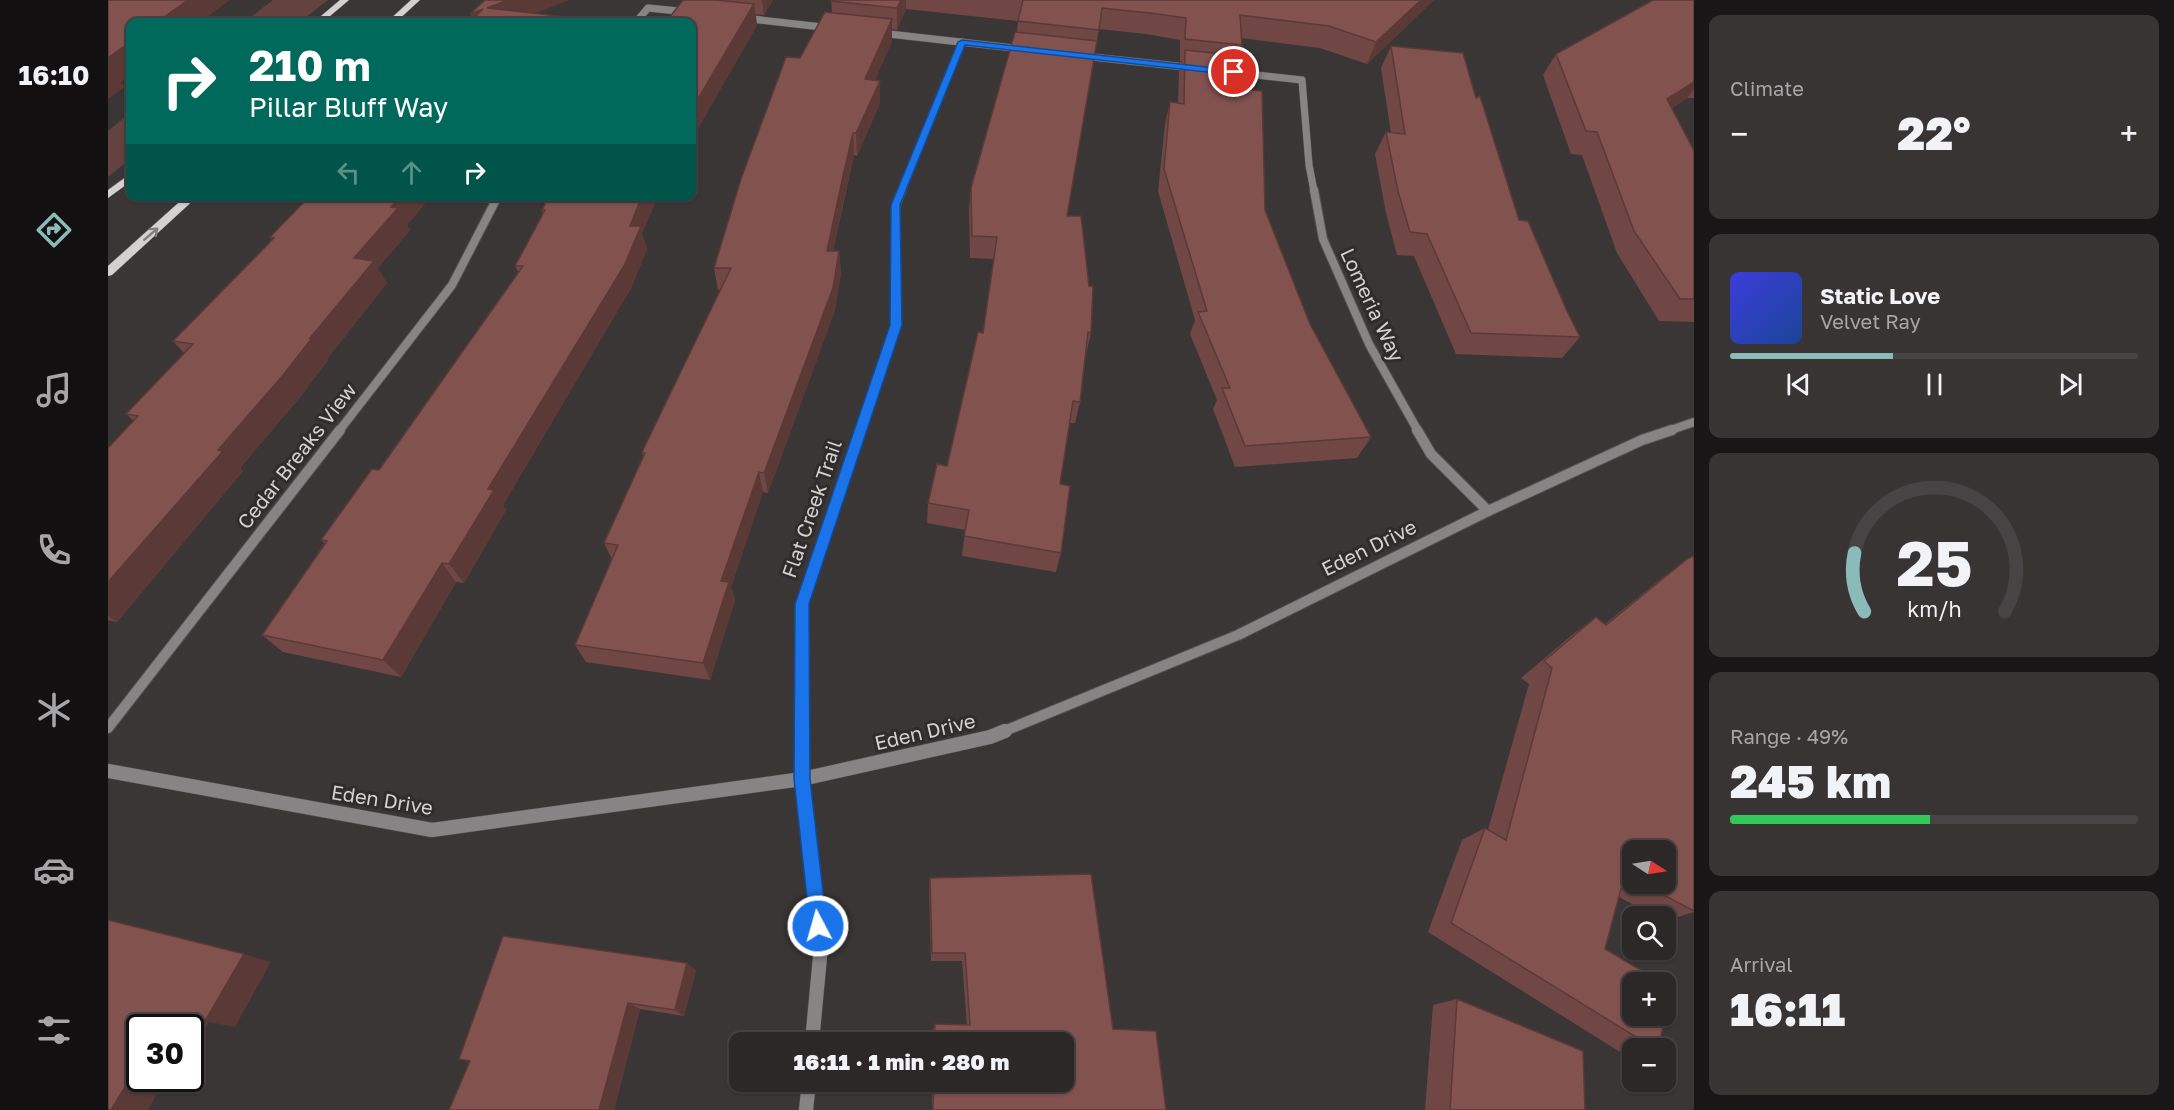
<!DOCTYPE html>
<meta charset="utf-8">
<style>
body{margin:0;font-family:"Golos Text",sans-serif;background:#383434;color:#f1f3f6;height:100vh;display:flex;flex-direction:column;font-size:22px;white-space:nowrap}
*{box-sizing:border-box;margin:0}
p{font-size:20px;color:#a6a6a8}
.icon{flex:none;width:33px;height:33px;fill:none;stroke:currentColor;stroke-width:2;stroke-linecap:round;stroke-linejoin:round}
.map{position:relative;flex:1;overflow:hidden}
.drawer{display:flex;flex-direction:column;gap:15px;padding:15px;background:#181616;width:480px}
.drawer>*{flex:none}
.top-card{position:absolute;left:18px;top:18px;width:570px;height:183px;border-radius:12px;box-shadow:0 2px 4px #0004,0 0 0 2px #484445;background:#00695c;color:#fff;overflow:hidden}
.needle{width:39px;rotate:102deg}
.tools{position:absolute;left:1514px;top:840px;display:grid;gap:12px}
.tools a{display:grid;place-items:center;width:54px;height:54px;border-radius:12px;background:#2c2828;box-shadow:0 2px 4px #0004,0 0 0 2px #484445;font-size:30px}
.speed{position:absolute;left:18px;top:1014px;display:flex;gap:12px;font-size:30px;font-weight:700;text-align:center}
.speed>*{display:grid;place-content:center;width:78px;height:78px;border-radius:50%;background:#2c2828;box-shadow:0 2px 4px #0004,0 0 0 2px #484445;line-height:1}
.speed .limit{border:3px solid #111;border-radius:9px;background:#fff;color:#111}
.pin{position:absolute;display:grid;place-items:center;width:51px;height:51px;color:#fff;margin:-26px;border:3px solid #fff;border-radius:50%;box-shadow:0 2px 6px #0007}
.me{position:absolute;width:66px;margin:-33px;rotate:354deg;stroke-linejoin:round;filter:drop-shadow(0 0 4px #0008)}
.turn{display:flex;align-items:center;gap:21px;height:126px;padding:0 24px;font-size:27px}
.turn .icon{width:78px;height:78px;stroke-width:2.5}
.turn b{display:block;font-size:42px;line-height:51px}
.lanes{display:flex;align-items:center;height:57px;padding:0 24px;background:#0003;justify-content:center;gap:30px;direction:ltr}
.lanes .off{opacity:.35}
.big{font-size:45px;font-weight:800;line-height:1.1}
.drawer .widget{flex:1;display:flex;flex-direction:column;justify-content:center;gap:9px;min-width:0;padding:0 21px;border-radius:12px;background:#383434}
.drawer .dial{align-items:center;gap:0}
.dial svg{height:156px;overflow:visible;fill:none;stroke:#484445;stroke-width:7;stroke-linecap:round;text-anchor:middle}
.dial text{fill:#f1f3f6;stroke:none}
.song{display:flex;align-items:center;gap:18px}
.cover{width:72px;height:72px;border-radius:9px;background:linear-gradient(135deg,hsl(240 70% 55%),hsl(220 70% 35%))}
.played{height:6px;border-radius:3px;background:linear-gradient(90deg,#8bbbb9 40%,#484445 40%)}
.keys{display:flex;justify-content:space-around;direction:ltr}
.heat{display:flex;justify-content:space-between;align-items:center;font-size:33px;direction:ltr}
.charge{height:9px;border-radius:4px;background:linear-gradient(90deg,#34c759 49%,#484445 0)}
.trip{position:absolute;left:621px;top:1032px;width:345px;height:60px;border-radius:12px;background:#2c2828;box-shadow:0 2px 4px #0004,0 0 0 2px #484445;font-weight:800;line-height:60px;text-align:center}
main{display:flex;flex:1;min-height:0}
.tab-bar{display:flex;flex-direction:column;width:108px;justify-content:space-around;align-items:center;background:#121010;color:#a6a6a8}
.tab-bar .icon{width:42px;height:42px}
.tab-bar .on{color:#8bbbb9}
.tab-bar b{font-size:27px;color:#f1f3f6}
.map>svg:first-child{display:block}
.green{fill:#63423f}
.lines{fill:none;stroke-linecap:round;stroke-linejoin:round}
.minor-far3-casing{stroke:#565251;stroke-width:8}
.minor-far2-casing{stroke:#565251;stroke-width:10}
.minor-far1-casing{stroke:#565251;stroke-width:12}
.minor-casing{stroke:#565251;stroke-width:15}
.major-casing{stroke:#565251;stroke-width:1}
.minor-far3{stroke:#868484;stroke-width:7}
.minor-far2{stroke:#868484;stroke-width:8}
.minor-far1{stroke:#868484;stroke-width:10}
.minor{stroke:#868484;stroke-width:14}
.major{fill:#d6d1d1;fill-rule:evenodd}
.wall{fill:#704744;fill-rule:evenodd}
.shaded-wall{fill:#5b3937}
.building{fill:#82524f;stroke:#5b3937;stroke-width:1.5}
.oneway{stroke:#837e7e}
.route{fill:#1a73e8;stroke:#114b97;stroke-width:1.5}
.labels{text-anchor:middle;stroke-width:6;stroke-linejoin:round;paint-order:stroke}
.street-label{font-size:20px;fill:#d4d1d1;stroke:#302c2b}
</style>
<main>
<nav class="tab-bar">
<b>16:10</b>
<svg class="icon on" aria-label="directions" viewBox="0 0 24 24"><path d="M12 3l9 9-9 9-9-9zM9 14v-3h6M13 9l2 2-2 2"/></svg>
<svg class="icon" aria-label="music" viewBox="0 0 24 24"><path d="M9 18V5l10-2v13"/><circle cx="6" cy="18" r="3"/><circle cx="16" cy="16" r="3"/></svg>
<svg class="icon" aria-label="phone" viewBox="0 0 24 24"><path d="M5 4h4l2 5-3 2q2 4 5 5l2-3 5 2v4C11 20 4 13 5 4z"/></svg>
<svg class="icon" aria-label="climate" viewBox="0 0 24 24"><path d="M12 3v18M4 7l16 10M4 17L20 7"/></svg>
<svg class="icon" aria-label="car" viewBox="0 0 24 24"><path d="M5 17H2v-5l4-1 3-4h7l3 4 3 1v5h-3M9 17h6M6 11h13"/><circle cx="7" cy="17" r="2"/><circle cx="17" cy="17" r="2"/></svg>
<svg class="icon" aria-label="filters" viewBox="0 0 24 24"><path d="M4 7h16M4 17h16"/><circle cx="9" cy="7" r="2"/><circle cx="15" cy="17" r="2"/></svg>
</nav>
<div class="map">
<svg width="1586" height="1110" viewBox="0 0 1586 1110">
<rect width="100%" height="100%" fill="#3a3635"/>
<!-- green -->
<g class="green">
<path d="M 165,0 L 220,0 L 192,22 L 136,22 Z"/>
<path d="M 22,113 L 22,159 L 0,177 L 0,131 Z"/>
</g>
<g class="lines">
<defs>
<g id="minor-far3">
<path d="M 635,18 L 723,28"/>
<path d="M 528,22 L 540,8 L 580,12"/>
<path d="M 772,33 L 914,49"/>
<path d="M 975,56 L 1087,68"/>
<path d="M 1121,72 L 1194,80 L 1201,165 L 1206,191"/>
<path d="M 793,191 L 854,42"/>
</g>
<g id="minor-far2">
<path d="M 1206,190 L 1215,239 L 1261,344 L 1310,431"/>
<path d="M 231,431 L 344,285 L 390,196"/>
<path d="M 752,431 L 788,325 L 788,205 L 794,190"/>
<path d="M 1560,431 L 1586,422"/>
</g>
<g id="minor-far1">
<path d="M 1309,430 L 1323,454 L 1380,511"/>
<path d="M 0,728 L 232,430"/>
<path d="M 694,732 L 694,604 L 753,430"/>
<path d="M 894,732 L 1130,635 L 1380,511 L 1534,440 L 1564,430"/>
</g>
<g id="minor">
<path d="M 694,731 L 694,779 L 713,946 L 704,1042"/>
<path d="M 0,771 L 324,830 L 694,779 L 882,737 L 897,731"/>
<path d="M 698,1110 L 701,1082"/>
</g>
<g id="major">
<path d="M 232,0 L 241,0 L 215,22 L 206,22 Z"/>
<path d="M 303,0 L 312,0 L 288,22 L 279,22 Z"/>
<path d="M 22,174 L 22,182 L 0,198 L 0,190 Z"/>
<path d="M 78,196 L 90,196 L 4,275 L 0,276 L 0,266 Z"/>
</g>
</defs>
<!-- minor-far3 casing -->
<use href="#minor-far3" class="minor-far3-casing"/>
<!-- minor-far2 casing -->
<use href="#minor-far2" class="minor-far2-casing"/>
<!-- minor-far1 casing -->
<use href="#minor-far1" class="minor-far1-casing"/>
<!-- minor casing -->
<use href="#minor" class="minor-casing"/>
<!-- major casing -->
<use href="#major" class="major-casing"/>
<!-- minor-far3 -->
<use href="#minor-far3" class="minor-far3"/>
<!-- minor-far2 -->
<use href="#minor-far2" class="minor-far2"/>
<!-- minor-far1 -->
<use href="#minor-far1" class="minor-far1"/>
<!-- minor -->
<use href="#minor" class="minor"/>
<!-- major -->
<use href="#major" class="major"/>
</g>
<!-- wall -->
<g class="wall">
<path d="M 575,0 L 665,0 L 656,15 L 648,14 L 649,26 Z"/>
<path d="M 723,0 L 1326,0 L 1259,64 L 1212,48 L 1133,38 L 1134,45 L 1130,56 L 1157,210 L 1202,324 L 1263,437 L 1249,458 L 1127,467 L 1105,409 L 1109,400 L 1082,334 L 1087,320 L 1050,191 L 1057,124 L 1062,102 L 1070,103 L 1071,72 L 1074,61 L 1072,61 L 1072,40 L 1038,34 L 991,29 L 959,216 L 983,333 L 978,354 L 972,402 L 967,423 L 962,423 L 952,484 L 953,553 L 948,572 L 854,556 L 857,530 L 819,523 L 820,503 L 839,466 L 875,333 L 886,259 L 862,258 L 861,210 L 863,188 L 909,32 L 910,21 L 798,9 L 789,30 L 784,29 L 784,41 L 767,80 L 772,103 L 749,156 L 746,155 L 725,251 L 731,251 L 733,273 L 727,310 L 660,493 L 655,492 L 623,587 L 627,600 L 602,680 L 478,662 L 467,645 L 504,559 L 496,543 L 535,456 L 534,452 L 612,290 L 610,290 L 606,268 L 692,58 L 724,12 Z"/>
<path d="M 1586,0 L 1586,98 L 1579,98 L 1564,108 L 1586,151 L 1586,322 L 1551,321 L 1509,253 L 1474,155 L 1463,154 L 1435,75 L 1448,54 Z"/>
<path d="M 1283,46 L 1368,98 L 1411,220 L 1472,337 L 1454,358 L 1348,354 L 1306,256 L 1289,255 L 1278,213 L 1267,154 L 1278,132 L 1283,133 L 1273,68 Z"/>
<path d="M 202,196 L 323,196 L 299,225 L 302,230 L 270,268 L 279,283 L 219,359 L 220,360 L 193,396 L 132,468 L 135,471 L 9,622 L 0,620 L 0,448 L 26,421 L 18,414 L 76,353 L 65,341 L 164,240 L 162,237 Z"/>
<path d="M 550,196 L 534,233 L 539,249 L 523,288 L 395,505 L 398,510 L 356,583 L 348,582 L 293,677 L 175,652 L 154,635 L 217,544 L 213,540 L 271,470 L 411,273 L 407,266 L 435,214 L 434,210 Z"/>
<path d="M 1586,556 L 1586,912 L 1557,921 L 1557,916 L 1547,916 L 1511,897 L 1497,949 L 1550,1048 L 1524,1048 L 1524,1054 L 1517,1055 L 1320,932 L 1354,840 L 1377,828 L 1380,830 L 1421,684 L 1413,678 L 1464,635 L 1488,617 L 1497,624 L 1554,578 L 1579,559 ZM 1524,850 L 1557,884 L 1524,884 Z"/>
<path d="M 822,878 L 1005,1029 L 1058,1110 L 824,1110 L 824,1082 L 956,1082 L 956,1042 L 825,1042 L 825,1029 L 827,1024 L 859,1025 L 854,961 L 823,961 L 821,889 Z"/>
<path d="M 588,970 L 576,1016 L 532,1009 L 506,1110 L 341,1110 L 362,1062 Z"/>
<path d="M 1349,999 L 1477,1110 L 1317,1110 L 1325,1005 Z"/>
</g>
<!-- shaded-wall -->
<g class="shaded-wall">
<path d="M 80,0 L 122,0 L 92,22 L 49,22 Z"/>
<path d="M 400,0 L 462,0 L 405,22 L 379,8 Z"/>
<path d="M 654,0 L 665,0 L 656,15 Z"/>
<path d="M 793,0 L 798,0 L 798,9 L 789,30 L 789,8 Z"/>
<path d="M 1313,0 L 1326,0 L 1259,64 L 1268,42 Z"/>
<path d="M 646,4 L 649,26 L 584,139 L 584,109 Z"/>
<path d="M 375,9 L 365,22 L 362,14 Z"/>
<path d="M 450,16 L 452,22 L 444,22 Z"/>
<path d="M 784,19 L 784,41 L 758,101 L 757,79 Z"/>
<path d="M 22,42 L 22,75 L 13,82 L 16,87 L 0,99 L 0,58 Z"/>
<path d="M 772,81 L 772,103 L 749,156 L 748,133 Z"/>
<path d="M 1586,82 L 1586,89 L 1579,98 L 1543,121 L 1559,99 Z"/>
<path d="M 745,133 L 746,155 L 736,198 L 721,273 L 719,251 L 735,176 Z"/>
<path d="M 292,196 L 323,196 L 299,225 L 302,230 L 270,268 L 279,283 L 219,359 L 220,360 L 193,396 L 132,468 L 135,471 L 9,622 L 0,616 L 0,582 L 202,338 L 246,258 L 283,207 Z"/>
<path d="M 534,196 L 550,196 L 534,233 L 539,249 L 523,288 L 395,505 L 398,510 L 356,583 L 341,564 L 380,489 Z"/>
<path d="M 731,251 L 733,273 L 727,310 L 660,493 L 656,473 Z"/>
<path d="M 651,472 L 655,492 L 623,587 L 627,600 L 602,680 L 595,663 L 613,581 Z"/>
<path d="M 334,563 L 348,582 L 293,677 L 275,660 Z"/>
<path d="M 136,954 L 163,962 L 127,1027 L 101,1022 L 82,1054 L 82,1028 L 63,1028 L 71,1015 Z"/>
<path d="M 579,963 L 588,970 L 576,1016 L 567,1010 Z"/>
<path d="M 520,1003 L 532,1009 L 506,1110 L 491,1110 Z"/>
<path d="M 26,1072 L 32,1072 L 32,1078 L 58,1078 L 40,1110 L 3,1110 Z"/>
</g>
<!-- building -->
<g class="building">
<path d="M 0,0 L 80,0 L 49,22 L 22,22 L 22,42 L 0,58 Z"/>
<path d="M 377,0 L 400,0 L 379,8 L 450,16 L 444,22 L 362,22 L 375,9 L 362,14 Z"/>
<path d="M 575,0 L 608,0 L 646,4 L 584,109 L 584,22 L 558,22 Z"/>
<path d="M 723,0 L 793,0 L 789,8 L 723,1 Z"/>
<path d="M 915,0 L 1313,0 L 1268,42 L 1221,26 L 1132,15 L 1134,45 L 1077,39 L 1078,18 L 1042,13 L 994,8 L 991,30 L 910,21 Z"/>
<path d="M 1545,0 L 1586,0 L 1586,82 L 1559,99 L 1586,151 L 1586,299 L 1572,299 L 1526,231 L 1489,132 L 1478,131 L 1448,54 Z"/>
<path d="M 717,12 L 784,19 L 757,79 L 772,81 L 748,133 L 745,133 L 735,176 L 719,251 L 731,251 L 725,288 L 656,473 L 651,472 L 613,581 L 621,582 L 595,663 L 467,645 L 510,545 L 496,543 L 537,453 L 534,452 L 623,268 L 606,268 L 633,179 L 678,57 L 692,58 Z"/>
<path d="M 907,32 L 989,41 L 959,216 L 973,216 L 981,286 L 985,286 L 983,333 L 980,332 L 972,402 L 965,401 L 952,484 L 962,486 L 953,553 L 856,536 L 861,510 L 820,503 L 829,464 L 839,466 L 870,332 L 875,333 L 889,237 L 864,236 L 863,188 Z"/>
<path d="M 1283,46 L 1355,53 L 1368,98 L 1372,96 L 1411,220 L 1420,221 L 1458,309 L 1472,337 L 1363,333 L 1319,234 L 1302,232 L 1290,191 L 1278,132 L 1297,134 Z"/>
<path d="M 1077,50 L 1134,56 L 1136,89 L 1154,91 L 1157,210 L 1202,324 L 1263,437 L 1137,446 L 1114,388 L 1122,388 L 1090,312 L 1099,311 L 1056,169 L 1062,102 L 1076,104 Z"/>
<path d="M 202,196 L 292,196 L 283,207 L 290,208 L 246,258 L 266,261 L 202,338 L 204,338 L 176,374 L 110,450 L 115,451 L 0,582 L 0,448 L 30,416 L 18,414 L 85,344 L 65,341 L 166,238 L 162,237 Z"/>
<path d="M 441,196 L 534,196 L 522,226 L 533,226 L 516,266 L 380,489 L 386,490 L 341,564 L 334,563 L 275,660 L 154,635 L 219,541 L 213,540 L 264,469 L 271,470 L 415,266 L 407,266 L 437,210 L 434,210 Z"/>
<path d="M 1586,556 L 1586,911 L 1535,884 L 1557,884 L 1557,850 L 1524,850 L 1524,878 L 1517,874 L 1497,949 L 1553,982 L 1524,982 L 1524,1016 L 1557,1016 L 1557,985 L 1564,989 L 1550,1048 L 1546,1048 L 1343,923 L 1377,828 L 1398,840 L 1444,668 L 1436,661 L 1488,617 L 1498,625 L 1579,559 Z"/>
<path d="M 983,874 L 1005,1029 L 1048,1031 L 1058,1110 L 825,1110 L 826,1082 L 956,1082 L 956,1042 L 826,1042 L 827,1024 L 862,1025 L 857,953 L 824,953 L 822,878 Z"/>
<path d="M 0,920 L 136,954 L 97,1021 L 71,1015 L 63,1028 L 32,1028 L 32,1073 L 26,1072 L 3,1110 L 0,1110 Z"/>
<path d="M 395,936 L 579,963 L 567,1010 L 520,1003 L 491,1110 L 341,1110 L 362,1061 L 351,1059 Z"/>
<path d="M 1349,999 L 1475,1051 L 1477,1110 L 1342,1110 Z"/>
</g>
<!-- one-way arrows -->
<defs><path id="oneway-shaft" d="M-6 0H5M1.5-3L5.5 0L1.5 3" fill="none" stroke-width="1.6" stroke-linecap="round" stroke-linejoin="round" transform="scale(1.5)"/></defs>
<use class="oneway" href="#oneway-shaft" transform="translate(43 234) rotate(-41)"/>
<!-- route -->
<path class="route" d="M 854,40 L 1126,70 L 1130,72 L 1126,75 L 857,45 L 792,205 L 794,325 L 701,604 L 702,779 L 719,926 L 717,932 L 710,935 L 704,932 L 702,926 L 686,779 L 687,604 L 782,325 L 783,205 L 850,42 Z"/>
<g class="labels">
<!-- street labels -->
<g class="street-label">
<text transform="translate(1264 305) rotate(65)" y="7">Lomeria Way</text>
<text transform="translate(189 456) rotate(-52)" y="7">Cedar Breaks View</text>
<text transform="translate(704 509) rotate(-71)" y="7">Flat Creek Trail</text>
<text transform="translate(1261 548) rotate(-26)" y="7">Eden Drive</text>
<text transform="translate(817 732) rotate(-13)" y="7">Eden Drive</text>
<text transform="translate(274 800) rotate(9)" y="7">Eden Drive</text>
</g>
</g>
</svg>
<div class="tools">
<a><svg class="needle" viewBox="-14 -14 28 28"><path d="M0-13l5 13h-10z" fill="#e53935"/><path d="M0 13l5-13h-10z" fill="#a6a6a8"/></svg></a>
<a><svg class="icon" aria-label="search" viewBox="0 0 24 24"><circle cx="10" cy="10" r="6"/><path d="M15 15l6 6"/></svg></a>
<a>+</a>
<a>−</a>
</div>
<div class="speed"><div class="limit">30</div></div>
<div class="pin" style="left:1126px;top:72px;background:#d93025"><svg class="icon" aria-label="arrive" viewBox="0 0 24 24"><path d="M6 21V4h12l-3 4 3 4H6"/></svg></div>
<svg class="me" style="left:710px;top:926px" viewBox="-20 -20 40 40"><circle r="17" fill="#1a73e8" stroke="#fff" stroke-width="3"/><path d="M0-11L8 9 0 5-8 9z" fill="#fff"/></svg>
<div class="trip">16:11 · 1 min · 280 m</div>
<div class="top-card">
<div class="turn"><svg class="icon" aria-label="right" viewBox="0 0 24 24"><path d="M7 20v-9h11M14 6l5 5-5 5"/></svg><div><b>210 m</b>Pillar Bluff Way</div></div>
<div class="lanes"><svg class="icon off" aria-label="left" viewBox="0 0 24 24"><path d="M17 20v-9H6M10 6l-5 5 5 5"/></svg><svg class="icon off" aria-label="ahead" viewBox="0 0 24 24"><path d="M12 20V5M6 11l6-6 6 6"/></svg><svg class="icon" aria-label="right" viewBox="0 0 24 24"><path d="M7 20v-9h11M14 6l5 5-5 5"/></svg></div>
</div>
</div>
<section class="drawer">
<div class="widget"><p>Climate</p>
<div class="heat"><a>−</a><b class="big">22°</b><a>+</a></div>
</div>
<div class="widget">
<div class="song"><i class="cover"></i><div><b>Static Love</b><p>Velvet Ray</p></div></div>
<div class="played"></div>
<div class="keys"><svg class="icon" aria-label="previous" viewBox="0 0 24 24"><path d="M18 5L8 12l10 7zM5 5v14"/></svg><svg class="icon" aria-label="pause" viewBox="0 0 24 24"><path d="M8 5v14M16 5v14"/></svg><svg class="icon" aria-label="next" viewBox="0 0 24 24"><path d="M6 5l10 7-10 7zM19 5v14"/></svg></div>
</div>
<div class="widget dial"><svg viewBox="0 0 100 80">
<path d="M14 69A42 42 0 1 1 86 69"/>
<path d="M14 69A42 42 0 0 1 9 39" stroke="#8bbbb9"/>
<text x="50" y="56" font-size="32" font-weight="700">25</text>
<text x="50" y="72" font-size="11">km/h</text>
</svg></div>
<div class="widget"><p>Range · 49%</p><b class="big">245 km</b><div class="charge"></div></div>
<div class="widget"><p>Arrival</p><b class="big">16:11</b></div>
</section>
</main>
